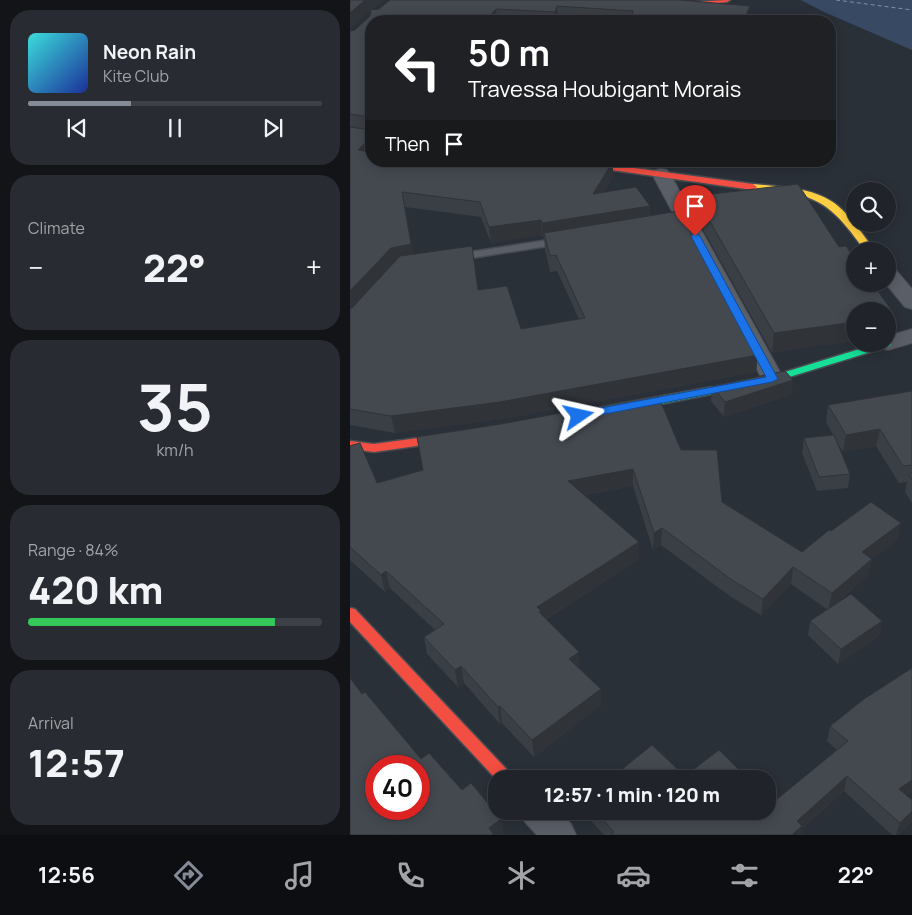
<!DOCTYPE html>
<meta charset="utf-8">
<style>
body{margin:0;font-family:Manrope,sans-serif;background:#282c32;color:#f1f3f6;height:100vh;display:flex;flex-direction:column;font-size:19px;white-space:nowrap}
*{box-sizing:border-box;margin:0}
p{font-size:16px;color:#a2a4a8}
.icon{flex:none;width:28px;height:28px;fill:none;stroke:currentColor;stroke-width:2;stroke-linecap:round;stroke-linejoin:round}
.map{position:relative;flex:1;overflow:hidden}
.side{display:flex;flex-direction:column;gap:10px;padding:10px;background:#121417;width:350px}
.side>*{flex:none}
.banner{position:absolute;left:15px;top:15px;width:471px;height:152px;border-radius:20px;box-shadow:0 2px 12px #0003,0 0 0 1px #3d4147;background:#202124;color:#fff;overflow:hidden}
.controls{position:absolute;left:496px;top:182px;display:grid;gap:10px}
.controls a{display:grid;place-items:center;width:50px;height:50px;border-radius:50%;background:#20242a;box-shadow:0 2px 12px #0003,0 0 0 1px #3d4147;font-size:25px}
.speed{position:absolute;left:15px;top:755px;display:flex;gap:10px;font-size:25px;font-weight:700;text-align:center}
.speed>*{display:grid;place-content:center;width:65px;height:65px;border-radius:50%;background:#20242a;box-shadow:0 2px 12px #0003,0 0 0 1px #3d4147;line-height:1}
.speed .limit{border:8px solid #d22;background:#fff;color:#111}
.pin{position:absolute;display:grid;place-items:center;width:42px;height:42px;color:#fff;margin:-51px -21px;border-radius:50% 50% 50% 0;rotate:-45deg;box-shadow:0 0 5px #0007}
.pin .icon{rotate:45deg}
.me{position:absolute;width:55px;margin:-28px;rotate:79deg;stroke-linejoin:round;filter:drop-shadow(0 0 4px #0008)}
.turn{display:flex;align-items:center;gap:18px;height:105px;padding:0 20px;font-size:22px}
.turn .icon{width:65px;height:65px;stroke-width:2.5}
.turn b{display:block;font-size:35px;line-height:42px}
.then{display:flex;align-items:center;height:48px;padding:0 20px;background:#0003;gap:10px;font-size:19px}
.big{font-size:38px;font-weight:800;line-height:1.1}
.side .widget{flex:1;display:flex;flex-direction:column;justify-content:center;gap:8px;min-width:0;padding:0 18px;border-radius:20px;background:#282c32}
.side .dial{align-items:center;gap:0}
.dial b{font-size:65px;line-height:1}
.song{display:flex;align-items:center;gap:15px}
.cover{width:60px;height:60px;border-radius:8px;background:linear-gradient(135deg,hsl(180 70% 55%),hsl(230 70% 35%))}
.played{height:5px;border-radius:2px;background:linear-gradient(90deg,#848b96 35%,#3d4147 35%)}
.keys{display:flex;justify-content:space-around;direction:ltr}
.heat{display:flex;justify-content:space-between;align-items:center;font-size:28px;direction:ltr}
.charge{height:8px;border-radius:4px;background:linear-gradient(90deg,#34c759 84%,#3d4147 0)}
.trip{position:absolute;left:138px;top:770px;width:288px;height:50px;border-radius:20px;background:#20242a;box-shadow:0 2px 12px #0003,0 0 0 1px #3d4147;font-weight:800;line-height:50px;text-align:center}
.dock{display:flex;height:80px;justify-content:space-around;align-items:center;background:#0d0e11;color:#a2a4a8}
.dock .icon{width:35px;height:35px}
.dock .on{color:#848b96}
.dock b{font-size:22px;color:#f1f3f6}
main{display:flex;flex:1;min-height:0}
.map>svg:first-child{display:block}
.water{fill:#384963}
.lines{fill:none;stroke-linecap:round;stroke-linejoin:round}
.ferry{stroke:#7c92b1;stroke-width:1;stroke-dasharray:4 3;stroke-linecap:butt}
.lane-casing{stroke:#484c53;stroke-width:3}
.street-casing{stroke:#484c53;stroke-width:2}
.fast-casing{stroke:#484c53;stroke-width:3}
.slow-casing{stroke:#484c53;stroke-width:3}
.jam-casing{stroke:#484c53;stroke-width:3}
.lane{fill:#5a5e66;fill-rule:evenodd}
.street{fill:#5a5e66;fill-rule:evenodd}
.fast{fill:#16e098;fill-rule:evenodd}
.slow{fill:#ffcf43;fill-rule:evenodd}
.jam{fill:#f24e42;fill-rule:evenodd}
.wall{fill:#3a3f45;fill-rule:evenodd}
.shaded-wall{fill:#303338}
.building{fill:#444950;stroke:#303338;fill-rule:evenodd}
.route{fill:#1a73e8;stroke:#114b97}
</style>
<main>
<section class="side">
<div class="widget">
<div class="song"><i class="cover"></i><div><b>Neon Rain</b><p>Kite Club</p></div></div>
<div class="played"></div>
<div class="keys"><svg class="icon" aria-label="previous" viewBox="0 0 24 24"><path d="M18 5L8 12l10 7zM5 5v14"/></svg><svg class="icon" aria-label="pause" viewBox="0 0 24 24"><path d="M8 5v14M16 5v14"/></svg><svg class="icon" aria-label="next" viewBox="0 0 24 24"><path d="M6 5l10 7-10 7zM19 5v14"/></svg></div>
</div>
<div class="widget"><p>Climate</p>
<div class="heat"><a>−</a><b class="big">22°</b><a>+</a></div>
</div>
<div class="widget dial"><b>35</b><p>km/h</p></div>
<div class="widget"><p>Range · 84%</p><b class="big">420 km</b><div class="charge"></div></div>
<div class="widget"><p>Arrival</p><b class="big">12:57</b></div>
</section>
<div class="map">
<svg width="562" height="835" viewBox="0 0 562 835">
<rect width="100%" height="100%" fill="#2a3038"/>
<!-- water -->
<path class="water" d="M 451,0 L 562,0 L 562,50 L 474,12 Z"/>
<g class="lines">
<!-- ferry -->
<path class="ferry" d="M 486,0 L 562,10"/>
<defs>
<path id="lane" d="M 212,238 L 216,239 L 216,243 L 108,260 L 103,257 L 108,254 Z"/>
<g id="street">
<path d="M 311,169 L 317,170 L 320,174 L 434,379 L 431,384 L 423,386 L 415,384 L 412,379 L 302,174 L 305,170 Z"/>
<path d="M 538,267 L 545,269 L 562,289 L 562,309 L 555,307 L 536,284 L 538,284 Z"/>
<path d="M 562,329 L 562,343 L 538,350 L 530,348 L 528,344 L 538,344 L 538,336 Z"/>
<path d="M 170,811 L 209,811 L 221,824 L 226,835 L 187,835 L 175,822 Z"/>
</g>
<path id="fast" d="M 538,341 L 541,344 L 540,346 L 423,382 L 275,411 L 269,407 L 275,403 L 422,376 L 526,344 L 538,344 Z"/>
<path id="slow" d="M 403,184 C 431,187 465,187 488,206 C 502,218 514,236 525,251 L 515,251 C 496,225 480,201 446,194 C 431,192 415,192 400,189 L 400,185 Z"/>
<g id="jam">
<path d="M 259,0 C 278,0 298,4 318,4 C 338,4 359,0 380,0 L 377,2 L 317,8 L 262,2 Z"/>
<path d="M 208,161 L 232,161 L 403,184 L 407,187 L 403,190 L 212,163 Z"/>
<path d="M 105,433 L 109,434 L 111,437 L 109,440 L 24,452 L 0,449 L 0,441 L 24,444 Z"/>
<path d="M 0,608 L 5,609 L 161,774 L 164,779 L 146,779 L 0,622 Z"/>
</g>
</defs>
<!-- lane casing -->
<use href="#lane" class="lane-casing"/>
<!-- street casing -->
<use href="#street" class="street-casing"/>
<!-- fast casing -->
<use href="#fast" class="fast-casing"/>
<!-- slow casing -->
<use href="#slow" class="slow-casing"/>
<!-- jam casing -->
<use href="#jam" class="jam-casing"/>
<!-- lane -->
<use href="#lane" class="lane"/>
<!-- street -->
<use href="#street" class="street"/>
<!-- fast -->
<use href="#fast" class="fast"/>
<!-- slow -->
<use href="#slow" class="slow"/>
<!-- jam -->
<use href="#jam" class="jam"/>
</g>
<!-- wall -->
<g class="wall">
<path d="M 0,0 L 33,0 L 21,10 L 29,9 L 40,0 L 400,6 L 398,21 L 234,21 L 208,19 L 207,21 L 21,21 L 21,161 L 263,176 L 254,192 L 300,216 L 408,355 L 406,372 L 152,419 L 45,433 L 0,425 L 0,31 L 5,30 L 20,16 L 21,10 ZM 55,207 L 131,217 L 141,243 L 192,235 L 193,239 L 194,239 L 195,249 L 200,272 L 207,271 L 229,319 L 171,329 L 128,290 L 63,254 Z"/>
<path d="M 339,161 L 380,161 L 379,164 Z"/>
<path d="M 353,195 L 540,333 L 422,353 L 350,224 L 351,206 L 352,206 Z"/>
<path d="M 443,380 L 441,395 L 374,417 L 361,401 L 362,386 Z"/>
<path d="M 562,391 L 562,503 L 555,492 L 557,482 L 549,483 L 526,446 L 493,452 L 487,442 L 500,474 L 498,488 L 467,491 L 452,453 L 454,438 L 483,435 L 476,422 L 478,405 Z"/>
<path d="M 0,446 L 27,483 L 331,450 L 372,502 L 452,552 L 481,531 L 551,523 L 547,540 L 522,559 L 518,575 L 484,605 L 532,621 L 529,636 L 488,664 L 458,635 L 460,621 L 478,610 L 441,584 L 411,615 L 381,597 L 311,545 L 303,550 L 283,486 L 234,495 L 289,559 L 196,619 L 229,652 L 229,669 L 251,705 L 184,757 L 152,723 L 150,724 L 114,683 L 108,687 L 77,654 L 74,637 L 85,630 L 40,588 L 35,592 L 0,560 Z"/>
<path d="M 562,668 L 562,792 L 557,795 L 562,811 L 562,821 L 548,835 L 542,835 L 494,791 L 452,829 L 451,835 L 254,835 L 235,814 L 234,811 L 416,811 L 426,800 L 487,750 L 477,741 L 480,726 Z"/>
</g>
<!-- shaded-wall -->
<g class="shaded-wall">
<path d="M 15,0 L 33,0 L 0,28 L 0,13 Z"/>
<path d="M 207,6 L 208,19 L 207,21 L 205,21 L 205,12 Z"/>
<path d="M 400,6 L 398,21 L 393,21 Z"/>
<path d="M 146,9 L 147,21 L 135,21 Z"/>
<path d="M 21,137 L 21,154 L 8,150 Z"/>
<path d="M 263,161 L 263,176 L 243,210 L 243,194 Z"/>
<path d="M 300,206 L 300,222 L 194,233 L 194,239 L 193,239 L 192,223 Z"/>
<path d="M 191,220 L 192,235 L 141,243 L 139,227 Z"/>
<path d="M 61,244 L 64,260 L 0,311 L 0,291 L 41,248 Z"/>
<path d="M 544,314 L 540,333 L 538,335 L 538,317 Z"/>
<path d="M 505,322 L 505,341 L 422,353 L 424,333 Z"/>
<path d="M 408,355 L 406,372 L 152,419 L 45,433 L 41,416 Z"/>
<path d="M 443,380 L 441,395 L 374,417 L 375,402 Z"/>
<path d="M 530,429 L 526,446 L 493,452 L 496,435 Z"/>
<path d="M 283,469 L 283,486 L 219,497 L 218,481 Z"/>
<path d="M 551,523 L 547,540 L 522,559 L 518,575 L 478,610 L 482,593 L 512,552 Z"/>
<path d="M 312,528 L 311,545 L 303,550 L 304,533 Z"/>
<path d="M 289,542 L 289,559 L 192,621 L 187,607 Z"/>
<path d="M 443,567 L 441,584 L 411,615 L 413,599 Z"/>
<path d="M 36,571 L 40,588 L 35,592 L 31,575 Z"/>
<path d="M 532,621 L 529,636 L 488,664 L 491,649 Z"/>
<path d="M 229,652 L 230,668 L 220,675 L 219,659 Z"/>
<path d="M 111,666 L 114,683 L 108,687 L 105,670 Z"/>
<path d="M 251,689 L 251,705 L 184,757 L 182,740 Z"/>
<path d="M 150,706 L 152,723 L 150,724 L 148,707 Z"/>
<path d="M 497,776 L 494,791 L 452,829 L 451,835 L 442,835 L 447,821 Z"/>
<path d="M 562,780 L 562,792 L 545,803 L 549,789 Z"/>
<path d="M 562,811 L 562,821 L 548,835 L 546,835 L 550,823 Z"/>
<path d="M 151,819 L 154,835 L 140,835 L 139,828 Z"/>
</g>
<!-- building -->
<g class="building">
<path d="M 0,0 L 15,0 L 0,13 Z"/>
<path d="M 40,0 L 329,0 L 400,6 L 393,21 L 281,21 L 283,11 L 207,6 L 205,12 L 146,9 L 135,21 L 21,21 L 21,137 L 8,150 L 21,152 L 21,161 L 263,161 L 243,194 L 286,187 L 300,206 L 192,223 L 191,220 L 139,227 L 130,202 L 52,192 L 61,244 L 41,248 L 0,291 L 0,127 L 20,130 L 20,117 L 0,114 L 0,31 L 5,30 L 20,16 L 21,10 L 29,9 Z"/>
<path d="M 448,184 L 489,247 L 496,246 L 505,259 L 505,284 L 523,284 L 544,314 L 540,317 L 538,317 L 538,311 L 505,311 L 505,322 L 424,333 L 351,206 L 358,205 L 353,195 Z"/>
<path d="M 329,211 L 408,355 L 150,402 L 41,416 L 0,409 L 0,308 L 2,308 L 50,256 L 122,246 L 128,290 L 157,286 L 171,329 L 235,318 L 206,255 L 200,256 L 194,233 Z"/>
<path d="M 435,371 L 443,380 L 375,402 L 362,386 Z"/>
<path d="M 562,391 L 562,465 L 553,466 L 530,429 L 496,435 L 478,405 Z"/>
<path d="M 308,395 L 331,450 L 367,450 L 372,502 L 452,552 L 479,530 L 481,531 L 521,502 L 551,523 L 512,552 L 522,559 L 482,593 L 443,567 L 413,599 L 382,580 L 312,528 L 304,533 L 283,469 L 218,481 L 289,542 L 187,607 L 191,611 L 189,612 L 229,652 L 219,659 L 251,689 L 182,740 L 150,706 L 148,707 L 111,666 L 105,670 L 74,637 L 94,624 L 36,571 L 31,575 L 0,547 L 0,446 L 10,443 L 27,483 L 73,470 L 67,437 L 151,424 Z"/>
<path d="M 484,435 L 500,474 L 469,477 L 454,438 Z"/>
<path d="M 562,472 L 562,480 L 559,475 Z"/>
<path d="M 501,594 L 532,621 L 491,649 L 460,621 Z"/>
<path d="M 562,668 L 562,780 L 549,789 L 562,800 L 562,811 L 550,823 L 497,776 L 447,821 L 452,826 L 442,835 L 262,835 L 261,834 L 264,832 L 245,811 L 416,811 L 416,791 L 426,800 L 498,741 L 480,726 L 514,699 Z"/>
<path d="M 0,678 L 12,694 L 15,692 L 71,759 L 79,753 L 112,790 L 121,783 L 151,819 L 139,828 L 144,835 L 0,835 ZM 26,766 L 69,766 L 69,809 L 26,809 Z"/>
<path d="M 302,745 L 335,776 L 369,750 L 398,779 L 260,779 Z"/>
</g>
<!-- route -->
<path class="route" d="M 345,233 L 350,236 L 428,379 L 422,382 L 229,419 L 225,418 L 223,416 L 229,412 L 416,377 L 341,236 Z"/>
</svg>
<div class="controls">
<a><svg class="icon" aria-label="search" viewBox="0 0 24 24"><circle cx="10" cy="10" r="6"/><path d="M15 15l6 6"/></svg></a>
<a>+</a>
<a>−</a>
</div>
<div class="speed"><div class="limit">40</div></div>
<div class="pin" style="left:345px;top:236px;background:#d93025"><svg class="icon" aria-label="arrive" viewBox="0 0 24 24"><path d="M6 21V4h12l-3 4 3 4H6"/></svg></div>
<svg class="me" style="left:229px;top:416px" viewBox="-20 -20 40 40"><path d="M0-17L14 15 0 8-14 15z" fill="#1a73e8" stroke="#fff" stroke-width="4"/></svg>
<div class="trip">12:57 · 1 min · 120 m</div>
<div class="banner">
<div class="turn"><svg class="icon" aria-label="left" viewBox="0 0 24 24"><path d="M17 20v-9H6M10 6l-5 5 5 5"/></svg><div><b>50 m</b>Travessa Houbigant Morais</div></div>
<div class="then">Then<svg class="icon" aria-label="arrive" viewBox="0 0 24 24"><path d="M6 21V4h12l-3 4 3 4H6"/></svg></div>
</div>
</div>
</main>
<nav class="dock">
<b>12:56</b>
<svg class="icon on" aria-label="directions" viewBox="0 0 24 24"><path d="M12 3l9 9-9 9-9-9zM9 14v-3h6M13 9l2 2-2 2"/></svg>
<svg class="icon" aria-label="music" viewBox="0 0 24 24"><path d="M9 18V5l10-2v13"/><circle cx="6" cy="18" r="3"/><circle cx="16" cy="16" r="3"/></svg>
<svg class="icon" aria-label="phone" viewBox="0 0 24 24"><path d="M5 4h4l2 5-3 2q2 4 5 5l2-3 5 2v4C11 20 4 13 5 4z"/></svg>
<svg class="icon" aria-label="climate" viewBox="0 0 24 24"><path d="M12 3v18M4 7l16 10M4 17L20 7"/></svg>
<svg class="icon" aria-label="car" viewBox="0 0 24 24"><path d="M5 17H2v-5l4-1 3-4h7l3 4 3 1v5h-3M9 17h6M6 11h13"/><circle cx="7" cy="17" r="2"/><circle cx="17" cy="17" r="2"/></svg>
<svg class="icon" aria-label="filters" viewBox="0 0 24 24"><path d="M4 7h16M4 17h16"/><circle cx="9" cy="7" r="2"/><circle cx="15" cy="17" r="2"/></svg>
<b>22°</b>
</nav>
